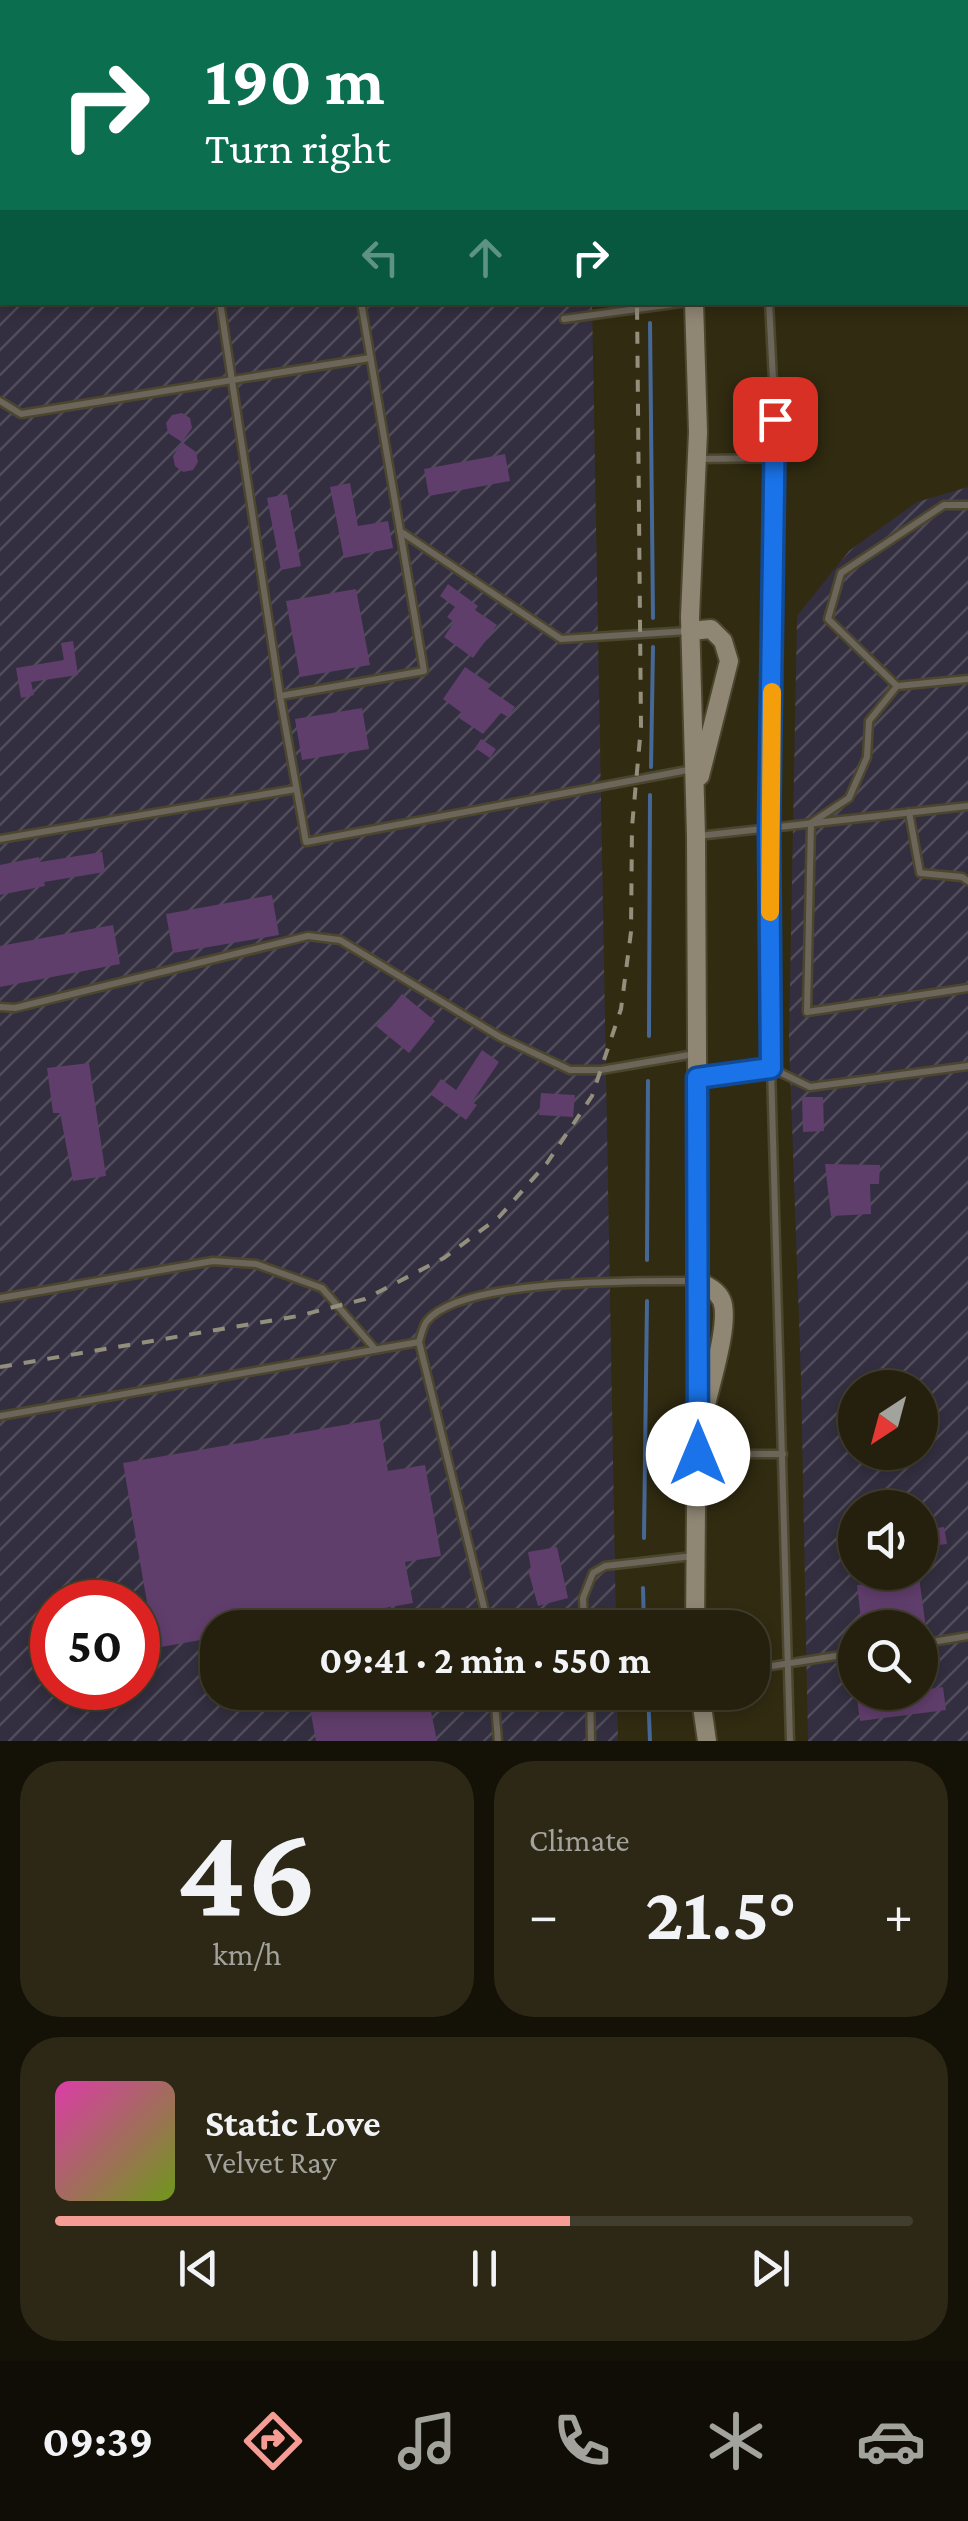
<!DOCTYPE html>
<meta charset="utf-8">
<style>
body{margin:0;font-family:"Crimson Pro",serif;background:#2d2816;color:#f1f3f6;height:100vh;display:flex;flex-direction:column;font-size:38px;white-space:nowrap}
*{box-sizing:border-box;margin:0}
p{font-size:32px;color:#a3a39d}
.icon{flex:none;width:55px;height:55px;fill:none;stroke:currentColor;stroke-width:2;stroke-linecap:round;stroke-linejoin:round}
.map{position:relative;height:1741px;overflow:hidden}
.side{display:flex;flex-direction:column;gap:20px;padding:20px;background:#141207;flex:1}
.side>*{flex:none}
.top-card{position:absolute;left:0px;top:0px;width:970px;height:305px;box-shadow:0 5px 15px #0003,0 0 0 2px #423e2e;background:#0b6e4f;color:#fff;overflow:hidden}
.needle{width:65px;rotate:216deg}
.buttons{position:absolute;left:838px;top:1370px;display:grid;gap:20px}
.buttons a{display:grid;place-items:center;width:100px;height:100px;border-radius:50%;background:#25200d;box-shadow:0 5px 15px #0003,0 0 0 2px #423e2e;font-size:50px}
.speed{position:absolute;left:30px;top:1580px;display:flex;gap:20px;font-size:50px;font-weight:700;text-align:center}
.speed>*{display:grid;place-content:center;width:130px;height:130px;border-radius:50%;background:#25200d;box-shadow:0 5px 15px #0003,0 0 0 2px #423e2e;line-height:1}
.speed .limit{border:15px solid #d22;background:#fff;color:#111}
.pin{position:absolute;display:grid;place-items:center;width:85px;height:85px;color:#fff;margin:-42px;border-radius:20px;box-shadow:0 5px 15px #0006}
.me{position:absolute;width:110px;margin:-55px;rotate:0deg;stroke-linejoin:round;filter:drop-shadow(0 0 8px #0008)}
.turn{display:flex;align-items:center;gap:35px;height:210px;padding:0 40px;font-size:45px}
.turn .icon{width:130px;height:130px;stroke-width:2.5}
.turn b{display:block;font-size:70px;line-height:85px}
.lanes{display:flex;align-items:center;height:95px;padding:0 40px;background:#0003;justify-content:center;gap:50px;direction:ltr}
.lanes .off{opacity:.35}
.big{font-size:75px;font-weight:700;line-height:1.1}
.side .card{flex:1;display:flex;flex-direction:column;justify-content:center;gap:15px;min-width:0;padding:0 35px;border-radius:40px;background:#2d2816}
.side .dial{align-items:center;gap:0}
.dial b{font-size:130px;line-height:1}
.song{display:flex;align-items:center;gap:30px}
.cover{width:120px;height:120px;border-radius:15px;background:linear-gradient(135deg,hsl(320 70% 55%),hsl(80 70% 35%))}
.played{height:10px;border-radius:5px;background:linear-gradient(90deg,#f59c95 60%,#423e2e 60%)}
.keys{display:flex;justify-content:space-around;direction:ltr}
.heat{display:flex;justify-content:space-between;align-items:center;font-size:55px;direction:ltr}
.side .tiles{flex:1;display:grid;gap:20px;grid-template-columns:1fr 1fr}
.card:last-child{grid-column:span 2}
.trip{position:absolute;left:200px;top:1610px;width:570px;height:100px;border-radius:40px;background:#25200d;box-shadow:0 5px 15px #0003,0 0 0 2px #423e2e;font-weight:700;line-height:100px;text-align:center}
.tab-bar{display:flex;height:160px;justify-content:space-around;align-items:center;background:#0f0d05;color:#a3a39d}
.tab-bar .icon{width:70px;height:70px}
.tab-bar .current{color:#f59c95}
.tab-bar b{font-size:45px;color:#f1f3f6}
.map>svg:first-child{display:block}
.industrial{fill:url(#industrial-furrows);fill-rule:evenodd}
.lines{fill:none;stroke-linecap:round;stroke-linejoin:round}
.stream{stroke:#466897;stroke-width:4}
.building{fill:#603e6c}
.lane-casing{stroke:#4c462e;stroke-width:11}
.secondary-casing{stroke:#4c462e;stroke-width:22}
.path{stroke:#66604a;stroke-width:2.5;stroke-dasharray:5 8;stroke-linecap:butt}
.lane{stroke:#6b655a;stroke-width:6}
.secondary{stroke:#8f8674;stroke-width:18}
.rail{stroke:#948f7c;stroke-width:4;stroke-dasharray:12 12;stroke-linecap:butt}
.route-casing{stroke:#114b97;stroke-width:25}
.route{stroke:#1a73e8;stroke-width:18}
.slow{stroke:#f59e0b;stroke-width:18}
</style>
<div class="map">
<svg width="968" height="1741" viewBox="0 0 968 1741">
<defs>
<pattern id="industrial-furrows" width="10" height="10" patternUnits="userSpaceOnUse" patternTransform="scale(2.5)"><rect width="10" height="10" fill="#332f40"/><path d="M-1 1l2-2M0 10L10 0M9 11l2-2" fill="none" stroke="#504c5a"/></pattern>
</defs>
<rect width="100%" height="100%" fill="#312b11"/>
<!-- industrial -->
<g class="industrial">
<path d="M 0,0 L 587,0 L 2,2 L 2,302 L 592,303 L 616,1627 L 218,1628 L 218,1692 L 617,1693 L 618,1741 L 0,1741 ZM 52,1602 L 138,1602 L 138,1688 L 52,1688 Z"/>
<path d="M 968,487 L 968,1741 L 808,1741 L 801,1378 L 789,1039 L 797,616 L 849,551 L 917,502 ZM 855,1388 L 920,1388 L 920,1452 L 855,1452 ZM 855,1508 L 920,1508 L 920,1572 L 855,1572 ZM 855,1628 L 920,1628 L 920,1692 L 855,1692 Z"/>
</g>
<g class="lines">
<!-- stream -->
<g class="stream">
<path d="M 636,0 L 637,2"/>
<path d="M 650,323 L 653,618"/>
<path d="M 651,767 L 653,647"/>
<path d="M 649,1036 L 650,795"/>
<path d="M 647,1260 L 648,1081"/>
<path d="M 644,1538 L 647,1301"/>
<path d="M 643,1588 L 644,1628"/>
<path d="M 648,1692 L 650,1741"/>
</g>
</g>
<!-- building -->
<g class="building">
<path d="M 182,413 L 190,418 L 192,428 L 182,442 L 168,433 L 166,423 L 172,415 Z"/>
<path d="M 182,442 L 196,452 L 198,462 L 193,470 L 183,472 L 175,466 L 173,456 Z"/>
<path d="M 505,454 L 510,481 L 429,496 L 424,469 Z"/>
<path d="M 350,483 L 358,526 L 388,521 L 393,548 L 344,558 L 330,487 Z"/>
<path d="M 287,494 L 301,566 L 281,570 L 267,498 Z"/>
<path d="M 448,584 L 478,606 L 475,610 L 497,625 L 473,658 L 444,637 L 454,622 L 447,617 L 455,607 L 440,596 Z"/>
<path d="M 356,589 L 370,665 L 300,677 L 286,601 Z"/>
<path d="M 73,641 L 78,675 L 31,682 L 34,695 L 21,698 L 16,668 L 64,660 L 61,643 Z"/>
<path d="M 465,667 L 490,684 L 487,688 L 515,707 L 508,717 L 501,713 L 483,734 L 459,718 L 462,713 L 443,699 Z"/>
<path d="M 362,708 L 369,749 L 302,760 L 295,719 Z"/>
<path d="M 481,739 L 496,749 L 490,758 L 475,748 Z"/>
<path d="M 102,852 L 105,872 L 44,882 L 45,886 L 0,895 L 0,865 L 39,857 L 40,862 Z"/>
<path d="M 272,895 L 279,935 L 173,953 L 166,914 Z"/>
<path d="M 113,925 L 120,964 L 0,987 L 0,946 Z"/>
<path d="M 402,994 L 435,1021 L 409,1053 L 376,1026 Z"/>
<path d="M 482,1050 L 499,1062 L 472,1102 L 477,1105 L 466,1120 L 430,1094 L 441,1079 L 456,1090 Z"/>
<path d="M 89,1063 L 106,1176 L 73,1181 L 60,1113 L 53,1113 L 47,1068 Z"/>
<path d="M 541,1093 L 575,1095 L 573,1117 L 539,1115 Z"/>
<path d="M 802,1097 L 823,1097 L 824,1131 L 803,1132 Z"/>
<path d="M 825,1164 L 880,1165 L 879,1184 L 870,1184 L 871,1214 L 831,1216 Z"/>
<path d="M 379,1419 L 388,1471 L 425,1465 L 441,1556 L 405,1562 L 413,1603 L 271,1628 L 218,1628 L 218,1637 L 155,1648 L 154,1640 L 138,1643 L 138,1622 L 150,1620 L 123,1463 Z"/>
<path d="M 944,1527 L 947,1544 L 931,1546 L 929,1529 Z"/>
<path d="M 557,1547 L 568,1598 L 538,1606 L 528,1570 L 531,1569 L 528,1552 Z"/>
<path d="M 869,1572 L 886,1572 L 887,1581 L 919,1577 L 926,1628 L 862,1628 L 857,1585 L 870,1584 Z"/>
<path d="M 943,1687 L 946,1710 L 860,1721 L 857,1699 Z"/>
<path d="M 307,1692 L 427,1692 L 437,1741 L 316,1741 Z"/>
</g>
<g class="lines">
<defs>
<g id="lane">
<path d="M 23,0 L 27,2"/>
<path d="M 309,0 L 310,2"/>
<path d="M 518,0 L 519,2"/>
<path d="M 170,2 L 184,0"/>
<path d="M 0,235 L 2,234"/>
<path d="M 220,302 L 280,696 L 306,842 L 693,769"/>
<path d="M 769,302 L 777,458 L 769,829 L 771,1068 L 790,1741"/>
<path d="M 564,319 L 688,302"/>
<path d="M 0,401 L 21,414 L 370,358"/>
<path d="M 698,459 L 777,458"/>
<path d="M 400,531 L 561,639 L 689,631"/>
<path d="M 968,679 L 897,686 L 869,721 L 867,757 L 849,798 L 811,823 L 807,1012 L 968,988"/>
<path d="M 897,686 L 828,619 L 841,573 L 944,505 L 968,505"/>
<path d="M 280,696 L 424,671 L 361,302"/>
<path d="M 909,812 L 920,873 L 962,877 L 968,881"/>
<path d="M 698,836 L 968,806"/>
<path d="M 0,839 L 296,789"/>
<path d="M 0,1007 L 15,1008 L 308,936 L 340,940 L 500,1037 L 570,1070 L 601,1070 L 695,1054"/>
<path d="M 698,1077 L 771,1068 L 810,1087 L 968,1066"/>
<path d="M 0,1298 L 213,1261 L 256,1264 L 322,1288 L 375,1349"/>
<path d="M 0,1416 L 419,1342"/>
<path d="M 700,1454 L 783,1454"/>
<path d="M 489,1628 L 419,1342 C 421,1336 423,1325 427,1321 C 461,1278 642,1281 697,1281"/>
<path d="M 584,1628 L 583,1598 L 593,1573 L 605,1566 L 693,1556"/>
<path d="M 920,1644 L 968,1636"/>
<path d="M 752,1669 L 855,1653"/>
<path d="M 494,1692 L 498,1741"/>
<path d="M 590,1692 L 591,1741"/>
</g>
<g id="secondary">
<path d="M 685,0 L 686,2"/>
<path d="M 694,302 L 698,432 L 690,617 L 696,836 L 698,1260 L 695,1628"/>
<path d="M 690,631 L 711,629 L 723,641 L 729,661 L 700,776"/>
<path d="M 698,1281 C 708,1286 718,1291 722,1301 C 730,1322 711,1382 706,1405"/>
<path d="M 700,1692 L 707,1741"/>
</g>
</defs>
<!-- lane casing -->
<use href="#lane" class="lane-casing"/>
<!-- secondary casing -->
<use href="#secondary" class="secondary-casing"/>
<!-- path -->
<path class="path" d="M 859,0 L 859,2"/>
<!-- lane -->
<use href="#lane" class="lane"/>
<!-- secondary -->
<use href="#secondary" class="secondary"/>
<!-- rail -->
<g class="rail">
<path d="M 916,0 L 918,2"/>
<path d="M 942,0 L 944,2"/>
<path d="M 624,2 L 624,0"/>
<path d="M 0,1367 L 298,1316 L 365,1299 L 444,1258 L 499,1217 L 547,1163 L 592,1096 L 621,1009 L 631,932 L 632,827 L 641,727 L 637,302"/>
</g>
</g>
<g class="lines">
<defs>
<path id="route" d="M 698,1454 L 697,1078 L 771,1068 L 769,829 L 775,419"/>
</defs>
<!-- route casing -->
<use href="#route" class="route-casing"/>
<!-- route -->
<use href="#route" class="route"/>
<!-- slow -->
<path class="slow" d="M 770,912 L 772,692"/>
</g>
</svg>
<div class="buttons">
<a><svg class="needle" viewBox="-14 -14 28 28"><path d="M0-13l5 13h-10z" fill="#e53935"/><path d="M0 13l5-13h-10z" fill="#a3a39d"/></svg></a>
<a><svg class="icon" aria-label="sound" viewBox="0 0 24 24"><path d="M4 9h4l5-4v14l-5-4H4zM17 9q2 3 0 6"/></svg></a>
<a><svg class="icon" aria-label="search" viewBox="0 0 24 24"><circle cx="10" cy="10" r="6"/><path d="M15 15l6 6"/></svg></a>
</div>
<div class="speed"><div class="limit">50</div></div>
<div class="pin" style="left:775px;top:419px;background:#d93025"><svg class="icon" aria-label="arrive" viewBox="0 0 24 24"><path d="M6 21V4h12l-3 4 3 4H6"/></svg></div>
<svg class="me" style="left:698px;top:1454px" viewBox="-20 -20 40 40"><circle r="19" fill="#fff"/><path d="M0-13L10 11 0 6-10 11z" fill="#1a73e8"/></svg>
<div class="trip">09:41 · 2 min · 550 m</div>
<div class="top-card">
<div class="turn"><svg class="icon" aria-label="right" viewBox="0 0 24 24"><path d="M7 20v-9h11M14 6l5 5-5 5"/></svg><div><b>190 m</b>Turn right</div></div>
<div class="lanes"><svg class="icon off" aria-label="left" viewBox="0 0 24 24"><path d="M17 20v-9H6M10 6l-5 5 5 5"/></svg><svg class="icon off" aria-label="ahead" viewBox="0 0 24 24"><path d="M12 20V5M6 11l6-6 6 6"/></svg><svg class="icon" aria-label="right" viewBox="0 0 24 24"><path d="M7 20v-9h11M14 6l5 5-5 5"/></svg></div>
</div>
</div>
<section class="side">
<div class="tiles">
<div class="card dial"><b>46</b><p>km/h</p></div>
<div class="card"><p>Climate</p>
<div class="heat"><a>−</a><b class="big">21.5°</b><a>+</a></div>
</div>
<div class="card">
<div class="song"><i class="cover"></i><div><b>Static Love</b><p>Velvet Ray</p></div></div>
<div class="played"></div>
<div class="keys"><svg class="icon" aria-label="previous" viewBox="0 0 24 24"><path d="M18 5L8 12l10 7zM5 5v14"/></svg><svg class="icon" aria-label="pause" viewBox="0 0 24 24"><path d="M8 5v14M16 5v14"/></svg><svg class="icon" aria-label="next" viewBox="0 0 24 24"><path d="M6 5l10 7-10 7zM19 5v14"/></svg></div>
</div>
</div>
</section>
<nav class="tab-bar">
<b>09:39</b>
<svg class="icon current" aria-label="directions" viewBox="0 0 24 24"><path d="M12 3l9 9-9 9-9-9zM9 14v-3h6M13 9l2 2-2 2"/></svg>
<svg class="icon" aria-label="music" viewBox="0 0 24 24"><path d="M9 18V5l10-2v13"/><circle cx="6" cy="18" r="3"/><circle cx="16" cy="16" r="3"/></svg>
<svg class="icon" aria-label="phone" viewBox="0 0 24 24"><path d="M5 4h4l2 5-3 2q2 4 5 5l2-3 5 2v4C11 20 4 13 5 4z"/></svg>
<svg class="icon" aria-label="climate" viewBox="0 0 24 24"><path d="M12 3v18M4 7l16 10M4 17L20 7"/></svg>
<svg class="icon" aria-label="car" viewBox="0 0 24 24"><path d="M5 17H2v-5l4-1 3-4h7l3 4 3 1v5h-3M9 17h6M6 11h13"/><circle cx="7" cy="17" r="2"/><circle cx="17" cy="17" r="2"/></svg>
</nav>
